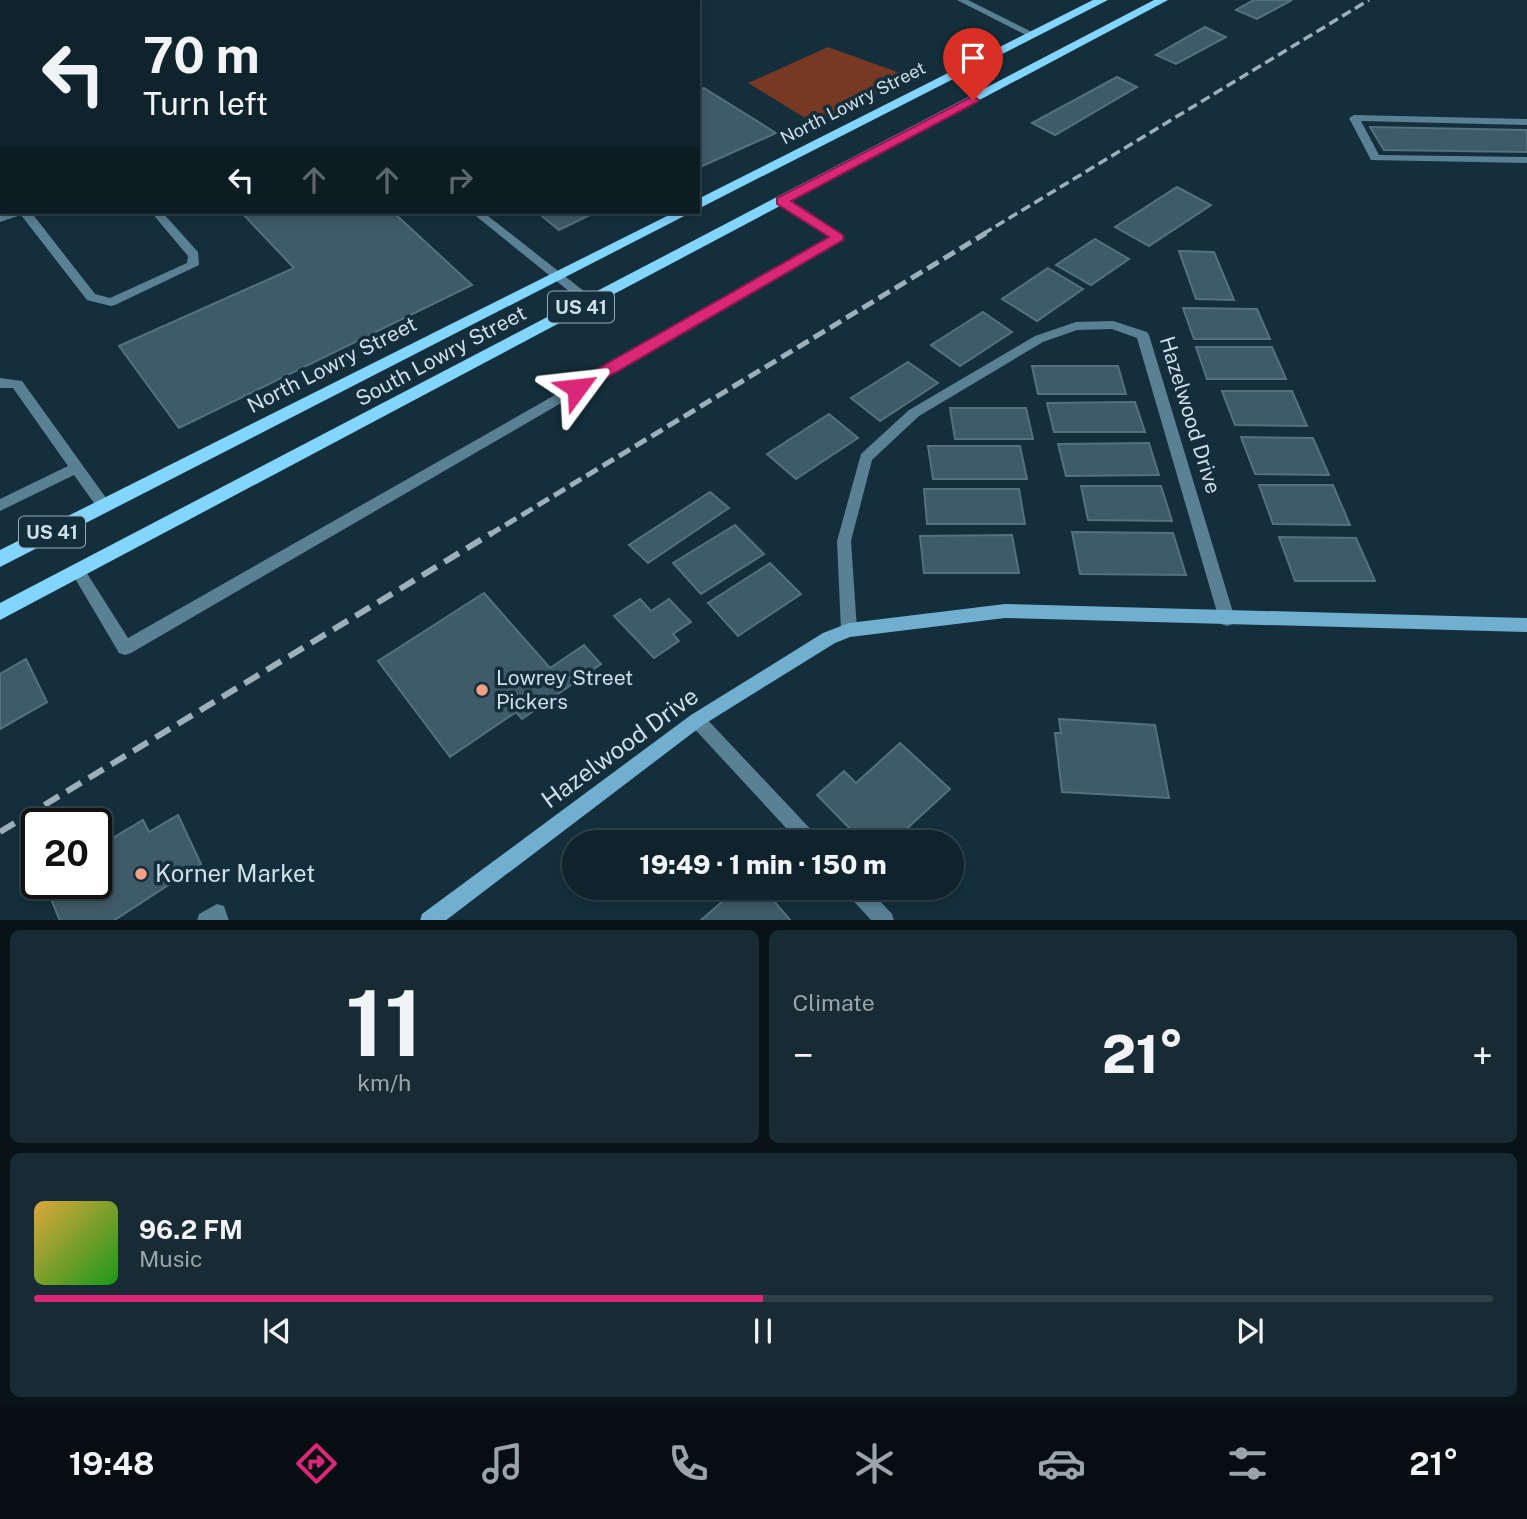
<!DOCTYPE html>
<meta charset="utf-8">
<style>
body{margin:0;font-family:"Public Sans",sans-serif;background:#182b34;color:#f1f3f6;height:100vh;display:flex;flex-direction:column;font-size:26px;white-space:nowrap}
*{box-sizing:border-box;margin:0}
p{font-size:23px;color:#9ba4a9}
.icon{flex:none;width:38px;height:38px;fill:none;stroke:currentColor;stroke-width:2;stroke-linecap:round;stroke-linejoin:round}
.map{position:relative;height:920px;overflow:hidden}
.sheet{display:flex;flex-direction:column;gap:10px;padding:10px;background:#081318;flex:1}
.sheet>*{flex:none}
.guide{position:absolute;left:0px;top:0px;width:700px;height:214px;box-shadow:0 4px 10px #0003,0 0 0 2px #2f4048;background:#0f232c;color:#f1f3f6;overflow:hidden}
.speed{position:absolute;left:21px;top:808px;display:flex;gap:14px;font-size:35px;font-weight:700;text-align:center}
.speed>*{display:grid;place-content:center;width:91px;height:91px;border-radius:50%;background:#0f232c;box-shadow:0 4px 10px #0003,0 0 0 2px #2f4048;line-height:1}
.speed .limit{border:4px solid #111;border-radius:10px;background:#fff;color:#111}
.pin{position:absolute;display:grid;place-items:center;width:60px;height:60px;color:#fff;margin:-72px -30px;border-radius:50% 50% 50% 0;rotate:-45deg;box-shadow:0 0 7px #0007}
.pin .icon{rotate:45deg}
.me{position:absolute;width:77px;margin:-38px;rotate:60deg;stroke-linejoin:round;filter:drop-shadow(0 0 5px #0008)}
.turn{display:flex;align-items:center;gap:24px;height:147px;padding:0 28px;font-size:32px}
.turn .icon{width:91px;height:91px;stroke-width:2.5}
.turn b{display:block;font-size:49px;line-height:60px}
.lanes{display:flex;align-items:center;height:66px;padding:0 28px;background:#0003;justify-content:center;gap:35px;direction:ltr}
.lanes .off{opacity:.35}
.big{font-size:52px;font-weight:800;line-height:1.1}
.sheet .card{flex:1;display:flex;flex-direction:column;justify-content:center;gap:10px;min-width:0;padding:0 24px;border-radius:10px;background:#182b34}
.sheet .dial{align-items:center;gap:0}
.dial b{font-size:91px;line-height:1}
.song{display:flex;align-items:center;gap:21px}
.cover{width:84px;height:84px;border-radius:10px;background:linear-gradient(135deg,hsl(40 70% 55%),hsl(120 70% 35%))}
.played{height:7px;border-radius:4px;background:linear-gradient(90deg,#db2777 50%,#2f4048 50%)}
.keys{display:flex;justify-content:space-around;direction:ltr}
.heat{display:flex;justify-content:space-between;align-items:center;font-size:38px;direction:ltr}
.sheet .tiles{flex:1;display:grid;gap:10px;grid-template-columns:1fr 1fr}
.card:last-child{grid-column:span 2}
.trip{position:absolute;left:562px;top:830px;width:402px;height:70px;border-radius:35px;background:#0f232c;box-shadow:0 4px 10px #0003,0 0 0 2px #2f4048;font-weight:800;line-height:70px;text-align:center}
.tabs{display:flex;height:112px;justify-content:space-around;align-items:center;background:#060e12;color:#9ba4a9}
.tabs .icon{width:49px;height:49px}
.tabs .on{color:#db2777}
.tabs b{font-size:32px;color:#f1f3f6}
.map>svg:first-child{display:block}
.green{fill:#773924}
.building{fill:#3f5a68;stroke:#547180;stroke-width:2}
.lines{fill:none;stroke-linecap:round;stroke-linejoin:round}
.lane{fill:#598093;fill-rule:evenodd}
.street{fill:#598093;fill-rule:evenodd}
.secondary{fill:#70afcf;fill-rule:evenodd}
.primary{fill:#81d5fe;fill-rule:evenodd}
.rail-far2{stroke:#9db0b9;stroke-width:3.5;stroke-dasharray:10 5;stroke-linecap:butt}
.rail-far1{stroke:#9db0b9;stroke-width:5;stroke-dasharray:13 6;stroke-linecap:butt}
.rail{stroke:#9db0b9;stroke-width:6;stroke-dasharray:17 9;stroke-linecap:butt}
.route{fill:#db2777;stroke:#8e194d;stroke-width:2}
.poi-dot{fill:#f39f83;stroke:#142f3b;stroke-width:2.5}
.labels{text-anchor:middle;stroke-width:7;stroke-linejoin:round;paint-order:stroke}
.far-street-label{font-size:18px;fill:#cfdfe7;stroke:#142f3b}
.shield{fill:#142f3b;stroke:#97aab3;stroke-width:2}
.shield-label{font-size:19px;font-weight:bold;fill:#cfdfe7}
.street-label{font-size:21px;fill:#cfdfe7;stroke:#142f3b}
.poi-label{font-size:21px;fill:#cfdfe7;stroke:#142f3b;text-anchor:start}
.near-street-label{font-size:24px;fill:#cfdfe7;stroke:#142f3b}
.near-poi-label{font-size:24px;fill:#cfdfe7;stroke:#142f3b;text-anchor:start}
</style>
<div class="map">
<svg width="1527" height="921" viewBox="0 0 1527 921">
<rect width="100%" height="100%" fill="#142f3b"/>
<!-- green -->
<path class="green" d="M 828,47 L 911,77 L 815,124 L 748,83 Z"/>
<!-- building -->
<g class="building">
<path d="M 268,0 L 492,0 L 488,2 Z"/>
<path d="M 1254,0 L 1292,0 L 1257,19 L 1236,10 Z"/>
<path d="M 1205,27 L 1226,37 L 1176,64 L 1156,55 Z"/>
<path d="M 1117,77 L 1137,87 L 1055,135 L 1032,123 Z"/>
<path d="M 704,88 L 776,133 L 698,168 L 698,91 Z"/>
<path d="M 1370,127 L 1527,130 L 1527,152 L 1384,150 Z"/>
<path d="M 1177,187 L 1211,205 L 1149,246 L 1115,227 Z"/>
<path d="M 241,212 L 393,212 L 472,285 L 179,428 L 119,346 L 294,268 Z"/>
<path d="M 537,212 L 596,212 L 559,230 Z"/>
<path d="M 1095,239 L 1129,259 L 1091,285 L 1056,265 Z"/>
<path d="M 1179,251 L 1214,252 L 1234,300 L 1196,299 Z"/>
<path d="M 1048,268 L 1083,289 L 1037,321 L 1002,299 Z"/>
<path d="M 1183,308 L 1257,309 L 1270,339 L 1194,339 Z"/>
<path d="M 983,312 L 1012,332 L 960,366 L 931,345 Z"/>
<path d="M 1196,347 L 1272,347 L 1286,379 L 1207,379 Z"/>
<path d="M 908,362 L 938,383 L 880,421 L 851,398 Z"/>
<path d="M 1032,366 L 1118,366 L 1126,394 L 1038,394 Z"/>
<path d="M 1222,391 L 1292,391 L 1307,426 L 1235,425 Z"/>
<path d="M 1135,402 L 1145,432 L 1054,432 L 1047,403 Z"/>
<path d="M 950,408 L 1026,408 L 1033,439 L 955,439 Z"/>
<path d="M 829,414 L 858,438 L 796,479 L 767,454 Z"/>
<path d="M 1241,437 L 1313,438 L 1329,475 L 1255,474 Z"/>
<path d="M 1149,443 L 1159,475 L 1066,476 L 1058,444 Z"/>
<path d="M 928,446 L 1020,446 L 1027,479 L 933,479 Z"/>
<path d="M 1259,485 L 1333,485 L 1350,525 L 1273,524 Z"/>
<path d="M 1081,486 L 1161,486 L 1172,521 L 1088,520 Z"/>
<path d="M 924,489 L 1019,489 L 1025,524 L 927,524 Z"/>
<path d="M 710,492 L 729,508 L 648,563 L 629,545 Z"/>
<path d="M 735,525 L 764,554 L 701,594 L 673,563 Z"/>
<path d="M 1072,532 L 1173,533 L 1186,575 L 1080,574 Z"/>
<path d="M 1012,535 L 1019,573 L 924,573 L 920,536 Z"/>
<path d="M 1279,537 L 1356,538 L 1375,581 L 1295,581 Z"/>
<path d="M 770,563 L 801,594 L 738,636 L 708,603 Z"/>
<path d="M 484,593 L 550,668 L 584,645 L 601,664 L 522,719 L 516,712 L 450,757 L 378,661 Z"/>
<path d="M 640,599 L 651,611 L 669,599 L 691,622 L 673,634 L 679,641 L 654,658 L 614,616 Z"/>
<path d="M 26,659 L 47,702 L 0,729 L 0,674 Z"/>
<path d="M 1059,719 L 1155,725 L 1169,798 L 1062,792 L 1055,733 L 1061,733 Z"/>
<path d="M 900,743 L 950,789 L 902,833 L 911,842 L 863,842 L 817,795 L 844,771 L 856,783 Z"/>
<path d="M 178,815 L 201,864 L 113,921 L 60,921 L 45,884 L 96,884 L 96,848 L 143,820 L 149,832 Z"/>
<path d="M 739,887 L 762,887 L 791,921 L 700,921 Z"/>
</g>
<g class="lines">
<!-- lane -->
<g class="lane">
<path d="M 957,0 L 968,0 L 1038,35 L 1030,37 Z"/>
<path d="M 1354,115 L 1527,119 L 1527,125 L 1361,121 L 1379,155 L 1527,157 L 1527,163 L 1371,160 L 1349,118 Z"/>
<path d="M 782,198 L 845,238 L 131,653 L 125,655 L 119,653 L 73,575 L 70,571 L 73,567 L 78,565 L 83,567 L 128,638 L 831,238 L 778,203 L 778,199 Z"/>
<path d="M 0,378 L 22,381 L 109,502 L 111,506 L 109,510 L 99,510 L 74,475 L 0,511 L 0,499 L 68,466 L 13,388 L 0,388 Z"/>
<path d="M 697,712 L 703,715 L 817,836 L 820,842 L 799,842 L 691,725 L 689,720 L 691,715 Z"/>
<path d="M 845,887 L 867,887 L 892,914 L 894,921 L 872,921 L 847,894 Z"/>
<path d="M 217,904 L 224,906 L 229,921 L 197,921 L 199,914 Z"/>
</g>
<!-- street -->
<g class="street">
<path d="M 204,0 L 213,0 L 214,2 L 205,2 Z"/>
<rect x="0" y="72" width="2" height="6"/>
<path d="M 9,212 L 31,212 L 95,294 L 110,298 L 187,263 L 188,256 L 151,212 L 162,212 L 198,252 L 199,265 L 115,305 L 111,306 L 87,300 L 21,215 L 0,222 L 0,215 Z"/>
<path d="M 471,212 L 483,212 L 594,299 L 596,302 L 594,305 L 586,305 Z"/>
<path d="M 1113,321 L 1147,332 L 1149,335 L 1235,619 L 1233,624 L 1227,626 L 1221,624 L 1219,619 L 1137,338 L 1112,329 L 1077,330 L 1043,342 L 919,416 L 872,460 L 851,541 L 857,630 L 855,635 L 849,637 L 843,635 L 841,630 L 837,541 L 861,454 L 909,410 L 1035,336 L 1076,322 Z"/>
</g>
<!-- secondary -->
<path class="secondary" d="M 1005,604 L 1527,618 L 1527,632 L 1005,618 L 850,637 L 835,643 L 703,725 L 445,921 L 420,921 L 422,914 L 691,715 L 823,633 L 849,623 Z"/>
<!-- primary -->
<g class="primary">
<path d="M 1093,0 L 1108,0 L 698,209 L 698,199 Z"/>
<path d="M 1154,0 L 1168,0 L 0,620 L 0,603 Z"/>
<path d="M 675,212 L 692,212 L 0,567 L 0,550 Z"/>
</g>
<!-- rail-far2 -->
<path class="rail-far2" d="M 983,234 L 1369,0"/>
<!-- rail-far1 -->
<path class="rail-far1" d="M 489,535 L 986,233"/>
<!-- rail -->
<path class="rail" d="M 0,832 L 492,533"/>
</g>
<!-- route -->
<path class="route" d="M 973,96 L 979,100 L 977,102 L 791,201 L 843,235 L 843,240 L 582,392 L 571,392 L 571,384 L 829,237 L 777,204 L 777,198 Z"/>
<!-- markers -->
<g class="poi-dot">
<circle cx="482" cy="690" r="7"/>
<circle cx="141" cy="874" r="7"/>
</g>
<g class="labels">
<!-- far-street labels -->
<g class="far-street-label">
<text transform="translate(853 103) rotate(-27)" y="6">North Lowry Street</text>
</g>
<!-- shield labels -->
<g class="shield">
<rect x="548" y="291.5" width="66" height="31" rx="5"/>
<rect x="19" y="516.5" width="66" height="31" rx="5"/>
</g>
<g class="shield-label">
<text x="581" y="314">US 41</text>
<text x="52" y="539">US 41</text>
</g>
<!-- street labels -->
<g class="street-label">
<text transform="translate(441 356) rotate(-28)" y="7">South Lowry Street</text>
<text transform="translate(332 365) rotate(-27)" y="7">North Lowry Street</text>
<text transform="translate(1190 415) rotate(73)" y="7">Hazelwood Drive</text>
</g>
<!-- poi labels -->
<g class="poi-label">
<text x="496" y="685">Lowrey Street<tspan x="496" dy="24">Pickers</tspan></text>
</g>
<!-- near-street labels -->
<g class="near-street-label">
<text transform="translate(620 748) rotate(-36)" y="8">Hazelwood Drive</text>
</g>
<!-- near-poi labels -->
<g class="near-poi-label">
<text x="155" y="882">Korner Market</text>
</g>
</g>
</svg>
<div class="speed"><div class="limit">20</div></div>
<div class="pin" style="left:973px;top:100px;background:#d93025"><svg class="icon" aria-label="arrive" viewBox="0 0 24 24"><path d="M6 21V4h12l-3 4 3 4H6"/></svg></div>
<svg class="me" style="left:577px;top:388px" viewBox="-20 -20 40 40"><path d="M0-17L14 15 0 8-14 15z" fill="#db2777" stroke="#fff" stroke-width="4"/></svg>
<div class="trip">19:49 · 1 min · 150 m</div>
<div class="guide">
<div class="turn"><svg class="icon" aria-label="left" viewBox="0 0 24 24"><path d="M17 20v-9H6M10 6l-5 5 5 5"/></svg><div><b>70 m</b>Turn left</div></div>
<div class="lanes"><svg class="icon" aria-label="left" viewBox="0 0 24 24"><path d="M17 20v-9H6M10 6l-5 5 5 5"/></svg><svg class="icon off" aria-label="ahead" viewBox="0 0 24 24"><path d="M12 20V5M6 11l6-6 6 6"/></svg><svg class="icon off" aria-label="ahead" viewBox="0 0 24 24"><path d="M12 20V5M6 11l6-6 6 6"/></svg><svg class="icon off" aria-label="right" viewBox="0 0 24 24"><path d="M7 20v-9h11M14 6l5 5-5 5"/></svg></div>
</div>
</div>
<section class="sheet">
<div class="tiles">
<div class="card dial"><b>11</b><p>km/h</p></div>
<div class="card"><p>Climate</p>
<div class="heat"><a>−</a><b class="big">21°</b><a>+</a></div>
</div>
<div class="card">
<div class="song"><i class="cover"></i><div><b>96.2 FM</b><p>Music</p></div></div>
<div class="played"></div>
<div class="keys"><svg class="icon" aria-label="previous" viewBox="0 0 24 24"><path d="M18 5L8 12l10 7zM5 5v14"/></svg><svg class="icon" aria-label="pause" viewBox="0 0 24 24"><path d="M8 5v14M16 5v14"/></svg><svg class="icon" aria-label="next" viewBox="0 0 24 24"><path d="M6 5l10 7-10 7zM19 5v14"/></svg></div>
</div>
</div>
</section>
<nav class="tabs">
<b>19:48</b>
<svg class="icon on" aria-label="directions" viewBox="0 0 24 24"><path d="M12 3l9 9-9 9-9-9zM9 14v-3h6M13 9l2 2-2 2"/></svg>
<svg class="icon" aria-label="music" viewBox="0 0 24 24"><path d="M9 18V5l10-2v13"/><circle cx="6" cy="18" r="3"/><circle cx="16" cy="16" r="3"/></svg>
<svg class="icon" aria-label="phone" viewBox="0 0 24 24"><path d="M5 4h4l2 5-3 2q2 4 5 5l2-3 5 2v4C11 20 4 13 5 4z"/></svg>
<svg class="icon" aria-label="climate" viewBox="0 0 24 24"><path d="M12 3v18M4 7l16 10M4 17L20 7"/></svg>
<svg class="icon" aria-label="car" viewBox="0 0 24 24"><path d="M5 17H2v-5l4-1 3-4h7l3 4 3 1v5h-3M9 17h6M6 11h13"/><circle cx="7" cy="17" r="2"/><circle cx="17" cy="17" r="2"/></svg>
<svg class="icon" aria-label="filters" viewBox="0 0 24 24"><path d="M4 7h16M4 17h16"/><circle cx="9" cy="7" r="2"/><circle cx="15" cy="17" r="2"/></svg>
<b>21°</b>
</nav>
